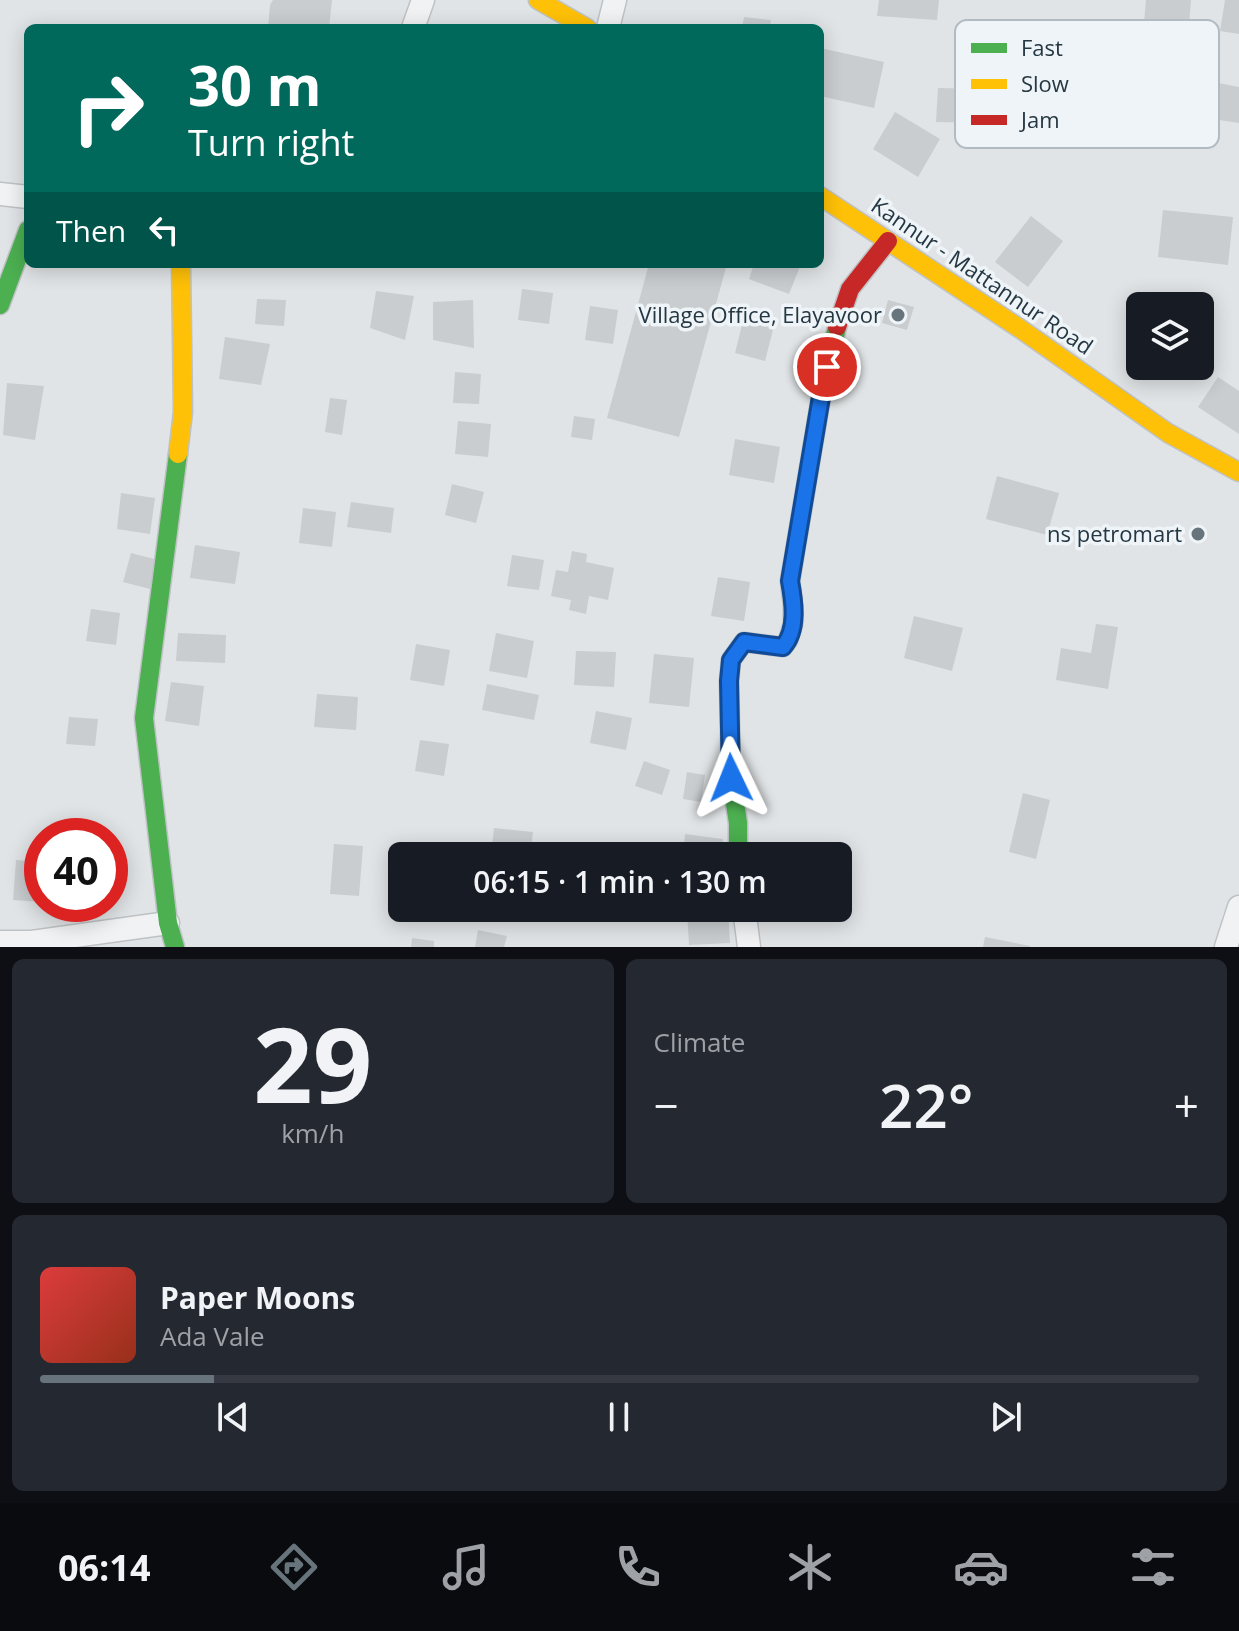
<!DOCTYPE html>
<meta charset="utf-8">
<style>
body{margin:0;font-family:"Open Sans",sans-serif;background:#242831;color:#f1f3f6;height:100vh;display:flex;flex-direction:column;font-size:30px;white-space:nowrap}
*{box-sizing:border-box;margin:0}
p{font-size:26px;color:#9ea1a6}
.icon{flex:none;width:44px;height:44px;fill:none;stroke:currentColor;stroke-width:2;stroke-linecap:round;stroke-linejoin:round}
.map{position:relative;height:947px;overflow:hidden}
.sheet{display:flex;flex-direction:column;gap:12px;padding:12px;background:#0d0f14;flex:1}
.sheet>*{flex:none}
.banner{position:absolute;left:24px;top:24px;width:800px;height:244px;border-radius:12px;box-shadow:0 4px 20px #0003;background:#00695c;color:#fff;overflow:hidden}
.buttons{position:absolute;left:1126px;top:292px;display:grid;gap:16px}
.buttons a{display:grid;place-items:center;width:88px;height:88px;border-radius:12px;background:#171b24;box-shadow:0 4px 20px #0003;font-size:40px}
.speed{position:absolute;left:24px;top:818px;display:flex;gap:16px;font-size:40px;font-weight:700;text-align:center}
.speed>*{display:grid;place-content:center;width:104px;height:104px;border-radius:50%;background:#171b24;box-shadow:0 4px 20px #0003;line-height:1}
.speed .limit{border:12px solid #d22;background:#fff;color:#111}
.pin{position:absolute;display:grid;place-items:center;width:68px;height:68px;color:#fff;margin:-34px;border:4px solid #fff;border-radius:50%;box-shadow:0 2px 8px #0007}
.me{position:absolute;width:88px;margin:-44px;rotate:358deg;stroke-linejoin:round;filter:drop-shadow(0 0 6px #0008)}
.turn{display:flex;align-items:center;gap:28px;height:168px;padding:0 32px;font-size:36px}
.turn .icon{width:104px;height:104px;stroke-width:2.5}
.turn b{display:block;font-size:56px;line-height:68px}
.then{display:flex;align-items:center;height:76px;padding:0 32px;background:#0003;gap:16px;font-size:30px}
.big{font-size:60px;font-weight:600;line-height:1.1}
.sheet .tile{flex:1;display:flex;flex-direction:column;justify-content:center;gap:12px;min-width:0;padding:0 28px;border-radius:12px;background:#242831}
.sheet .dial{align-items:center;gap:0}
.dial b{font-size:104px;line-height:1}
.song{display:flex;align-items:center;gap:24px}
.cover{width:96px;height:96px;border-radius:12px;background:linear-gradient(135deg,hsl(0 70% 55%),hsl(10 70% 35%))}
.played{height:8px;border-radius:4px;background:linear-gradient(90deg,#67747b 15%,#363941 15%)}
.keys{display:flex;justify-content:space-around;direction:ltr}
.heat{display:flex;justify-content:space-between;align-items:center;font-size:44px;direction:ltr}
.sheet .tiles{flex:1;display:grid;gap:12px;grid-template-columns:1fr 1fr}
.tile:last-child{grid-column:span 2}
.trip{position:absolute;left:388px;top:842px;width:464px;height:80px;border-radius:12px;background:#171b24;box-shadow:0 4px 20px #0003;font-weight:600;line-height:80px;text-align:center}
.tabs{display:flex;height:128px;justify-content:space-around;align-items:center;background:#090b0e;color:#9ea1a6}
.tabs .icon{width:56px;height:56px}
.tabs .selected{color:#67747b}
.tabs b{font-size:36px;color:#f1f3f6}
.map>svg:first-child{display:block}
.building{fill:#c9cdcf}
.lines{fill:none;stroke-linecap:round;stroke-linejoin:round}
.street-casing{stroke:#bfc2c4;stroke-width:25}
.fast-casing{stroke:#bfc2c4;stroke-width:21}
.slow-casing{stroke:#bfc2c4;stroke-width:21}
.jam-casing{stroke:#bfc2c4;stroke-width:21}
.street{stroke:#f0f2f3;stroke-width:22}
.fast{stroke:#4caf50;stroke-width:18}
.slow{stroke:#ffc107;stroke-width:18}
.jam{stroke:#c62828;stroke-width:18}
.route-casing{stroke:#114b97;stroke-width:20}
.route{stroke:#1a73e8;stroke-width:14}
.poi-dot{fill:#67747b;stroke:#eef4f7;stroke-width:3}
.labels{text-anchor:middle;stroke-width:7;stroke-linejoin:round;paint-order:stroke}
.street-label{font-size:22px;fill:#253742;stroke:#eef4f7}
.poi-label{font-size:22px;fill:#253742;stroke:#eef4f7;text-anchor:end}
.key{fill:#eef4f7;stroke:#b2bbc1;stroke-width:2}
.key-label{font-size:22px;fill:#253742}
</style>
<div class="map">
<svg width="1239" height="947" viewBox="0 0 1239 947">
<rect width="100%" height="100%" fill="#e1e4e6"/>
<!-- building -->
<g class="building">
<path d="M 273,0 L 332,0 L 329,28 L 268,28 L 270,5 Z"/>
<path d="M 879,0 L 939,0 L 937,20 L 877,16 Z"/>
<path d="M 1146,0 L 1191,0 L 1186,61 L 1141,57 Z"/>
<path d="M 1225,0 L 1239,0 L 1239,34 L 1220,31 Z"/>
<path d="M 744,17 L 771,20 L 770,28 L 742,28 Z"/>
<path d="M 820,48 L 884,62 L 874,108 L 820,96 Z"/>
<path d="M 1213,82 L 1239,87 L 1239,123 L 1206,118 Z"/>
<path d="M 938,88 L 984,89 L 983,123 L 936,122 Z"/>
<path d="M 895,112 L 940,139 L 918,177 L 873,149 Z"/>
<path d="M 1163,210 L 1233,217 L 1228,265 L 1158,257 Z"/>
<path d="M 1031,216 L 1063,241 L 1028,287 L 995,262 Z"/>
<path d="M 649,264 L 727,264 L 679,437 L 607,418 Z"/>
<path d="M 754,264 L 801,264 L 789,294 L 749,279 Z"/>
<path d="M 522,289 L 553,293 L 549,324 L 518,320 Z"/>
<path d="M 376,291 L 414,296 L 405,340 L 370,328 Z"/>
<path d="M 257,299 L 286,300 L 284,326 L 255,324 Z"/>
<path d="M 473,300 L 474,348 L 433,340 L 433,302 Z"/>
<path d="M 888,300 L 914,307 L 907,330 L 882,323 Z"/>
<path d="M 590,306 L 618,310 L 613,344 L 585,340 Z"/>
<path d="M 744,317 L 774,326 L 765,361 L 735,353 Z"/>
<path d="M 225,337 L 270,344 L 261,385 L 219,379 Z"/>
<path d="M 455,372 L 481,374 L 479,404 L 453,403 Z"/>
<path d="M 1218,377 L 1239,391 L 1239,434 L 1198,407 Z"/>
<path d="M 7,383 L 44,386 L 35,440 L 3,435 Z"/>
<path d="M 330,398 L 347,400 L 342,435 L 325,432 Z"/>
<path d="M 574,416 L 595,419 L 592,440 L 571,437 Z"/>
<path d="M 458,421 L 491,424 L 488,457 L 455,454 Z"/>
<path d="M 735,439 L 780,447 L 774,483 L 729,475 Z"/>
<path d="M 997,476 L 1059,493 L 1047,535 L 986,519 Z"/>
<path d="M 452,484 L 484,492 L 476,523 L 445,515 Z"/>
<path d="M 121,493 L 155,498 L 150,534 L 117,529 Z"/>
<path d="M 351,502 L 394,508 L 391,533 L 347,527 Z"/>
<path d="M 303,508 L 336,512 L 332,547 L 299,543 Z"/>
<path d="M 195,545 L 240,552 L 235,584 L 190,578 Z"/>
<path d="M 572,551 L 587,554 L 586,562 L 614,568 L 608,600 L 589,596 L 586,614 L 569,610 L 571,600 L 551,596 L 556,570 L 568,572 Z"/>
<path d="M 131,553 L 158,560 L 150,589 L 123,582 Z"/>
<path d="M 512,555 L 544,560 L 539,590 L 507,586 Z"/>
<path d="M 718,577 L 750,582 L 744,621 L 711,616 Z"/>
<path d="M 91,609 L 120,613 L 116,645 L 86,641 Z"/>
<path d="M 914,616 L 963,628 L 952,671 L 904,658 Z"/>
<path d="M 1096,624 L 1118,627 L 1108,689 L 1056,680 L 1061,648 L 1091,653 Z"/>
<path d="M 178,633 L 226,635 L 225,663 L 176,661 Z"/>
<path d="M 496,633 L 534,641 L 527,678 L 489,671 Z"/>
<path d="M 416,644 L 450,650 L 444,686 L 410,680 Z"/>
<path d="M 576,651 L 616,652 L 614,687 L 574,685 Z"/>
<path d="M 654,654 L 694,658 L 689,707 L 649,703 Z"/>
<path d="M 171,682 L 204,686 L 199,726 L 165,721 Z"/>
<path d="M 487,684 L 539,695 L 534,720 L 482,710 Z"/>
<path d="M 317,694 L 358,697 L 356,730 L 314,727 Z"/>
<path d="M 596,711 L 632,718 L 626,750 L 590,743 Z"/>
<path d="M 69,717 L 98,719 L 95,746 L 66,744 Z"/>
<path d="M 420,740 L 449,744 L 444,776 L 415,771 Z"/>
<path d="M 644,761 L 670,770 L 662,795 L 635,786 Z"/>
<path d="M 687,772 L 705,775 L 701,802 L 683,799 Z"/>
<path d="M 1023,793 L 1050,800 L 1036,859 L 1009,852 Z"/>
<path d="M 494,828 L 533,832 L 530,856 L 491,856 Z"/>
<path d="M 685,834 L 723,839 L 721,856 L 683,856 Z"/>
<path d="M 334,844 L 363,846 L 359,896 L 330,894 Z"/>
<path d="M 16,860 L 42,862 L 42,902 L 13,900 Z"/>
<path d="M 69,904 L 100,904 L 98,916 L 68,912 Z"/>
<path d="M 728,908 L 730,943 L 689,945 L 687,910 Z"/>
<path d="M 478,930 L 507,936 L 504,947 L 475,947 Z"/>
<path d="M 985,937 L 1030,946 L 1030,947 L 983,947 Z"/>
<path d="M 412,938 L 434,941 L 434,947 L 411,947 Z"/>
</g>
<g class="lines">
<defs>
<g id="street">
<path d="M 413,28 L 423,0"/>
<path d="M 608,28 L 615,0"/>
<path d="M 0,194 L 28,197"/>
<path d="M 744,908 L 749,947"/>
<path d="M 0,942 L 32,942 L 168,923"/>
<path d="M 1226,947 L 1239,907"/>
</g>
<g id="fast">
<path d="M 0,305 L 28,230"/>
<path d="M 738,856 L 738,823 L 731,778 L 729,681 L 731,660 L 744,642 L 783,647 L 788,640 L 793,624 L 793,606 L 790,581 L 821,397 L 837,327"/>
<path d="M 175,947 L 168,923 L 144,718 L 178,454"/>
</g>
<g id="slow">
<path d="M 538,0 L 587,28"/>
<path d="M 820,196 L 1022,330 L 1168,433 L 1239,472"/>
<path d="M 178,454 L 183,412 L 181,264"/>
</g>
<path id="jam" d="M 837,327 L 850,289 L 888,241"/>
</defs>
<!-- street casing -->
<use href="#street" class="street-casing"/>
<!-- fast casing -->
<use href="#fast" class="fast-casing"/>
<!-- slow casing -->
<use href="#slow" class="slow-casing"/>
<!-- jam casing -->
<use href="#jam" class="jam-casing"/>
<!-- street -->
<use href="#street" class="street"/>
<!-- fast -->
<use href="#fast" class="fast"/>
<!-- slow -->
<use href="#slow" class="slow"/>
<!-- jam -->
<use href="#jam" class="jam"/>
</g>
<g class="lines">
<defs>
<path id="route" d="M 731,778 L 729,681 L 731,660 L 744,642 L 783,647 C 798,630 794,602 790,581 L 821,397 L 827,367"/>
</defs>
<!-- route casing -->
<use href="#route" class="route-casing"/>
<!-- route -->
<use href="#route" class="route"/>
</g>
<!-- markers -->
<g class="poi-dot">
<circle cx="898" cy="315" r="8"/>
<circle cx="1198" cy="534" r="8"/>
</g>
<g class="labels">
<!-- street labels -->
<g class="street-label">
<text transform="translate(982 276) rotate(34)" y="8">Kannur - Mattannur Road</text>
</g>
<!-- poi labels -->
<g class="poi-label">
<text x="882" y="323">Village Office, Elayavoor</text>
<text x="1182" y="542">ns petromart</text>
</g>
</g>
<!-- legend -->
<rect x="955" y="20" width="264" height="128" rx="12" class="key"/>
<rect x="971" y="43" width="36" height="10" fill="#4caf50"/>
<rect x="971" y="79" width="36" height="10" fill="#ffc107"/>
<rect x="971" y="115" width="36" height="10" fill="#c62828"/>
<g class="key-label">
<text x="1021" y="56">Fast</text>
<text x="1021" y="92">Slow</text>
<text x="1021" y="128">Jam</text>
</g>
</svg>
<div class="buttons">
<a><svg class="icon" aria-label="layers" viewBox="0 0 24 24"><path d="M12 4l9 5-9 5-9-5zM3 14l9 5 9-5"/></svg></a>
</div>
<div class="speed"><div class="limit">40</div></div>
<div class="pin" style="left:827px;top:367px;background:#d93025"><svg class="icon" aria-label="arrive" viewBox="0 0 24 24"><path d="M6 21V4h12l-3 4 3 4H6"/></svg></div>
<svg class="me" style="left:731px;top:778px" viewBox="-20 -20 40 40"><path d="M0-17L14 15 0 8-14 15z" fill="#1a73e8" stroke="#fff" stroke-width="4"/></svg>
<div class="trip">06:15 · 1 min · 130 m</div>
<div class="banner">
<div class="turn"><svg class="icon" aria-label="right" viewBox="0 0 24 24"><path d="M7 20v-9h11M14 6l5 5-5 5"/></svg><div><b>30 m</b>Turn right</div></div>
<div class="then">Then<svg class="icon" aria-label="left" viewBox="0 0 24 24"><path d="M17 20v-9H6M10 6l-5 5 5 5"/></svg></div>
</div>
</div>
<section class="sheet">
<div class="tiles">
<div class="tile dial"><b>29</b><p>km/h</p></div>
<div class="tile"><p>Climate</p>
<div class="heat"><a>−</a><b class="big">22°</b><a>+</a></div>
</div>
<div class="tile">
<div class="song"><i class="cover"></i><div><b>Paper Moons</b><p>Ada Vale</p></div></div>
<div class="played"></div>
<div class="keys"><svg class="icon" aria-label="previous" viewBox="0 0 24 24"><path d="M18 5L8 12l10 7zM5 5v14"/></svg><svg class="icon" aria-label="pause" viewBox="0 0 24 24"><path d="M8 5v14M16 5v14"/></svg><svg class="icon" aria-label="next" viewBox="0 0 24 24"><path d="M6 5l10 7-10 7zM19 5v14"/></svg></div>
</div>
</div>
</section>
<nav class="tabs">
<b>06:14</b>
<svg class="icon selected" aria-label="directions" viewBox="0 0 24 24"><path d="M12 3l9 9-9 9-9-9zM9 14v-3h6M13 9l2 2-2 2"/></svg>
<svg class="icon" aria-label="music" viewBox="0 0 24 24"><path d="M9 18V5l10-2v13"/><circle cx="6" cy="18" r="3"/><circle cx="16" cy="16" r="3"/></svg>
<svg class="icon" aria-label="phone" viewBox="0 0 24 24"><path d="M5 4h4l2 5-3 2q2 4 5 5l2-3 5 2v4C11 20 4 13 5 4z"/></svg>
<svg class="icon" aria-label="climate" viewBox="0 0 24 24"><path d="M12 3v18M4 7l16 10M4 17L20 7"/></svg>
<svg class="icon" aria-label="car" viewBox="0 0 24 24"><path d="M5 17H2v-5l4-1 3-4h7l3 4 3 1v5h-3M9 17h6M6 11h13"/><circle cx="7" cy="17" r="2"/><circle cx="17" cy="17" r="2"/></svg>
<svg class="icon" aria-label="filters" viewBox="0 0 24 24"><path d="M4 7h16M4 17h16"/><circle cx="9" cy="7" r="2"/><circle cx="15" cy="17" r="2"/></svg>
</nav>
